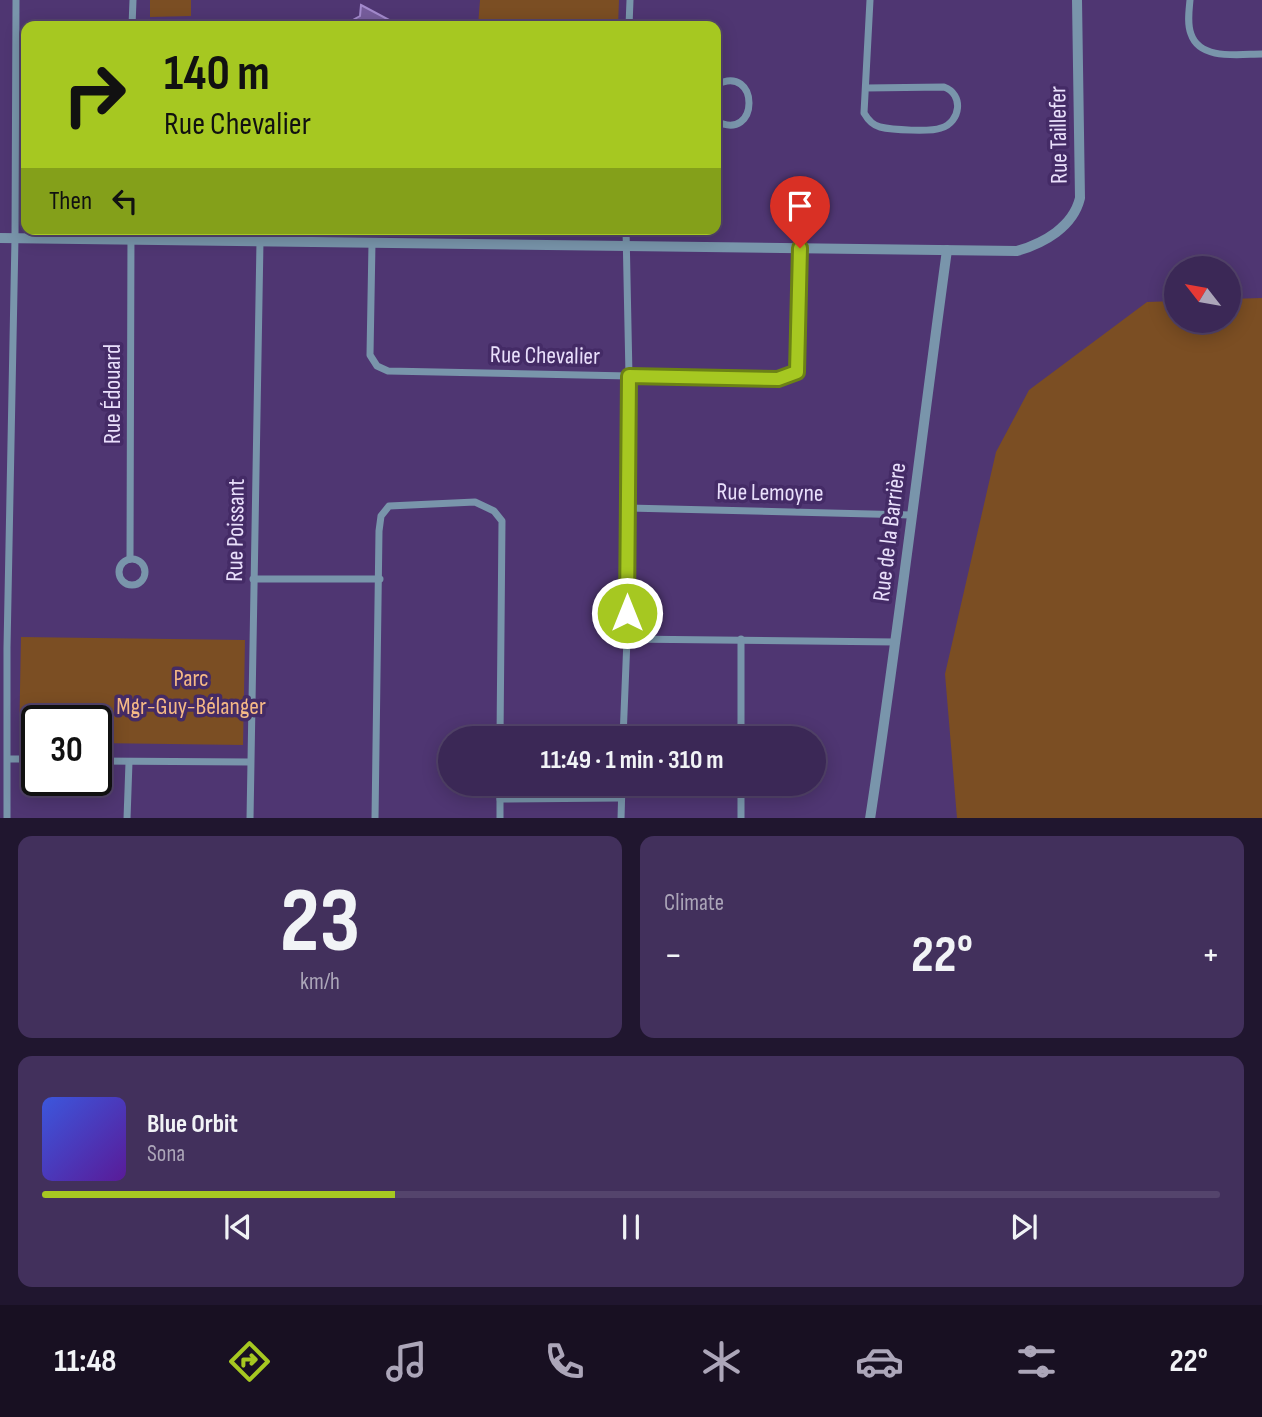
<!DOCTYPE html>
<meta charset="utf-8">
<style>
body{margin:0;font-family:"Sofia Sans Condensed",sans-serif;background:#42305c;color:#f1f3f6;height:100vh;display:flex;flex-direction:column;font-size:26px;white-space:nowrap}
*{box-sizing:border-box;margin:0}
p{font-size:23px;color:#aca6b9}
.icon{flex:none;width:38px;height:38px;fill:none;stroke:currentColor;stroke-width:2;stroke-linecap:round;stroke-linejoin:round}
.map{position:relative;height:818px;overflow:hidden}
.sheet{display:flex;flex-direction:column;gap:18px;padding:18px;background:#20162f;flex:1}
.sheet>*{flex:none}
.top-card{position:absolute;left:21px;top:21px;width:700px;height:214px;border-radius:14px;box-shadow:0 4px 18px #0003,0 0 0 2px #54446c;background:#a6c821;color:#111;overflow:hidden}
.needle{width:46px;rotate:301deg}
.buttons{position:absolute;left:1164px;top:256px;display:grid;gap:14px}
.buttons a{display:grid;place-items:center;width:77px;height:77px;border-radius:50%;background:#3b2856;box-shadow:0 4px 18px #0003,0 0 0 2px #54446c;font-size:35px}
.speed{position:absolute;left:21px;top:705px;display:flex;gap:14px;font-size:35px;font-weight:700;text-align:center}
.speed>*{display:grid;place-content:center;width:91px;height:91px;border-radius:50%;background:#3b2856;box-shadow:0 4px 18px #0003,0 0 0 2px #54446c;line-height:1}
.speed .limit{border:4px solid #111;border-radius:10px;background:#fff;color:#111}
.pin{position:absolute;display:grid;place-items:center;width:60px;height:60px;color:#fff;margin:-72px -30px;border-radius:50% 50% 50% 0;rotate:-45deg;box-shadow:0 0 7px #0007}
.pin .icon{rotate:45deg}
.me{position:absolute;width:77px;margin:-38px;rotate:0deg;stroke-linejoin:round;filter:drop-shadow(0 0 5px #0008)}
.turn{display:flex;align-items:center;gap:24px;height:147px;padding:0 28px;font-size:32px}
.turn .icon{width:91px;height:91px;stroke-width:2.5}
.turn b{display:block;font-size:49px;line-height:60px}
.then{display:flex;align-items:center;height:66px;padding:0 28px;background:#0003;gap:14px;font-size:26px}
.big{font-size:52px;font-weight:700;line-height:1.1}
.sheet .card{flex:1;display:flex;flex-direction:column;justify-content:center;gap:10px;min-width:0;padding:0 24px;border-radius:14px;background:#42305c}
.sheet .dial{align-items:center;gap:0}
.dial b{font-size:91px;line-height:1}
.song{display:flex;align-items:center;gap:21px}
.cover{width:84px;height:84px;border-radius:10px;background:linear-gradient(135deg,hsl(230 70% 55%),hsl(270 70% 35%))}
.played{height:7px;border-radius:4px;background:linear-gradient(90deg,#a6c821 30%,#54446c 30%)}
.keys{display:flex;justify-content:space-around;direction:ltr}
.heat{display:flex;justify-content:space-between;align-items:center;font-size:38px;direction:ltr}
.sheet .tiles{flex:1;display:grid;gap:18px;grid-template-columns:1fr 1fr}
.card:last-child{grid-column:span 2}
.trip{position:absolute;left:438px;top:726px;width:388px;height:70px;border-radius:35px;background:#3b2856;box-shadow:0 4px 18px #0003,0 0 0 2px #54446c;font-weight:700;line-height:70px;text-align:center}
.menu{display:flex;height:112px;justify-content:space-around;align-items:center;background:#181022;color:#aca6b9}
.menu .icon{width:49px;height:49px}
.menu .selected{color:#a6c821}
.menu b{font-size:32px;color:#f1f3f6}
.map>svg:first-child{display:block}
.green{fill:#7b4e23}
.building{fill:#765d9c;stroke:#a38acd;stroke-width:2}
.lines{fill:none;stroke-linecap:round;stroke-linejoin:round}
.minor{stroke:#7995ab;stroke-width:7}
.tertiary{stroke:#7995ab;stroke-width:10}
.route-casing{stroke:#6c8215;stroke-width:18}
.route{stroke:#a6c821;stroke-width:12}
.labels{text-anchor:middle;stroke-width:7;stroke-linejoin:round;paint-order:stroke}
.street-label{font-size:24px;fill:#e9dffb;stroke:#442b66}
.park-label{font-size:24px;fill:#f5b986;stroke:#442b66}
</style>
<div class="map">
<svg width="1262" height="819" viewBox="0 0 1262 819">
<rect width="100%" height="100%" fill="#4f3672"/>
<!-- green -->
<g class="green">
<path d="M 150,0 L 191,0 L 191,16 L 150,17 Z"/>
<path d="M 480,0 L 619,0 L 618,26 L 478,26 Z"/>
<path d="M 278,229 L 610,229 L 598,236 L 278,234 Z"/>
<path d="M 1262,298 L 1262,818 L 957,818 L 945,674 L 996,452 L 1029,390 L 1147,302 L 1176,301 L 1176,320 L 1228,320 L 1229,299 Z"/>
<path d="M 21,637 L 245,640 L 243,745 L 96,743 L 96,721 L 37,721 L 37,742 L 19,742 Z"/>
</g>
<!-- building -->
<path class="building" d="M 361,5 L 393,22 L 395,26 L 342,26 L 360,16 Z"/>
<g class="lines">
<!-- minor -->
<g class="minor">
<path d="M 1190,0 C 1189,11 1187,24 1191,34 C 1200,61 1240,54 1262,54"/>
<path d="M 132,26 L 133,0"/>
<path d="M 629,26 L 630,0"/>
<path d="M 716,85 C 760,62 760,144 716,121"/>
<path d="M 866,88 L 944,87 C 964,94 961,122 941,128 C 931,132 892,130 880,127 C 872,125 868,120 864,113 L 870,0"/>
<path d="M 372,243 L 370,355 L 377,366 L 388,371 L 778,379 L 797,372 L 800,248"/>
<path d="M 628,508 L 911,515"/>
<path d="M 130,559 L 131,229"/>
<circle cx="132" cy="572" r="13"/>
<path d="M 253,579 L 380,579"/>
<path d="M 627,639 L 896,642"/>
<path d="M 623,738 L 627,639 L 629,376 L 626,229"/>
<path d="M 741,738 L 741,639"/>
<path d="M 8,759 L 37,759"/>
<path d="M 96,761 L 250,762"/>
<path d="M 500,799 L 621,798"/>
<path d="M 7,819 L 7,648 L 15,238 L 16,0"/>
<path d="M 127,819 L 129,762"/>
<path d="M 250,819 L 260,241"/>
<path d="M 375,819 L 379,531 L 381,516 L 389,506 L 475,502 L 494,511 L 502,521 L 500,738"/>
<path d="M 500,819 L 500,784"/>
<path d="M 621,819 L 622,784"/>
<path d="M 741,819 L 741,784"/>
</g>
<!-- tertiary -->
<g class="tertiary">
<path d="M 0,238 L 1017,251 C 1044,243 1073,227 1080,198 L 1077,0"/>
<path d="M 870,819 C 899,629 921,439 947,250"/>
</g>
</g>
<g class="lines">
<defs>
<path id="route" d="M 627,613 L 629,376 L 778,379 L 797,372 L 800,248"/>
</defs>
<!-- route casing -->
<use href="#route" class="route-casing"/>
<!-- route -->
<use href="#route" class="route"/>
</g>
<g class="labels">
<!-- street labels -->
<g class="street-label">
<text transform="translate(1058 135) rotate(-91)" y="8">Rue Taillefer</text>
<text transform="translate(545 355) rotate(1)" y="8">Rue Chevalier</text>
<text transform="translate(112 394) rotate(-90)" y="8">Rue Édouard</text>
<text transform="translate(770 492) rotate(1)" y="8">Rue Lemoyne</text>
<text transform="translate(235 530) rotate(-89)" y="8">Rue Poissant</text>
<text transform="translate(889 532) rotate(-83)" y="8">Rue de la Barrière</text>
</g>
<!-- park labels -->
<g class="park-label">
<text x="191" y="686">Parc<tspan x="191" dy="28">Mgr-Guy-Bélanger</tspan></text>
</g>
</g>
</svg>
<div class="buttons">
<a><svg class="needle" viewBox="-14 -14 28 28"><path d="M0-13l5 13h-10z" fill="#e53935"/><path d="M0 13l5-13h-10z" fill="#aca6b9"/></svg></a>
</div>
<div class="speed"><div class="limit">30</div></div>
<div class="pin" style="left:800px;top:248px;background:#d93025"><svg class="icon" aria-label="arrive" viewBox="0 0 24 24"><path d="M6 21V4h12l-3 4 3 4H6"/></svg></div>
<svg class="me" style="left:627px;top:613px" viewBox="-20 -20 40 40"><circle r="17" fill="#a6c821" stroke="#fff" stroke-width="3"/><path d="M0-11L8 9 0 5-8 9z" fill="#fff"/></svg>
<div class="trip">11:49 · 1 min · 310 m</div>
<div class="top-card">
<div class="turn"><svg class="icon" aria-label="right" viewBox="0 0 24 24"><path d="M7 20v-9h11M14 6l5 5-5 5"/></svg><div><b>140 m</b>Rue Chevalier</div></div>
<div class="then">Then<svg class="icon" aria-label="left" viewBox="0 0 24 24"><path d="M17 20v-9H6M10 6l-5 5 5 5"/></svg></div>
</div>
</div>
<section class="sheet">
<div class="tiles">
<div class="card dial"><b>23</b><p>km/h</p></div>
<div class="card"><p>Climate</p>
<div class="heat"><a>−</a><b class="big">22°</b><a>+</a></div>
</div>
<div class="card">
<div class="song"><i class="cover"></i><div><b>Blue Orbit</b><p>Sona</p></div></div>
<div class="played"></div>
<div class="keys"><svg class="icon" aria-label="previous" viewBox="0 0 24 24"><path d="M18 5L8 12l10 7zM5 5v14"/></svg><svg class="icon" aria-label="pause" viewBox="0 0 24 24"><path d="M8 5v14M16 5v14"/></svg><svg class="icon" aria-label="next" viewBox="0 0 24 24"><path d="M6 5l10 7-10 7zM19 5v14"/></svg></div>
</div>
</div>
</section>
<nav class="menu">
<b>11:48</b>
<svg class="icon selected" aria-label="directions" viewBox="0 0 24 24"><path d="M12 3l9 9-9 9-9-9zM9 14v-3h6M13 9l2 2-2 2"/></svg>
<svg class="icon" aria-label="music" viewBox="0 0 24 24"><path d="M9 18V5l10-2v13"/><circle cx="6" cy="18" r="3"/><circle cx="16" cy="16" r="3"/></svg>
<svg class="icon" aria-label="phone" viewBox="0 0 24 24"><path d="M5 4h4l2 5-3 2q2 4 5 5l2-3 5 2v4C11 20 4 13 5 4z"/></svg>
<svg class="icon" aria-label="climate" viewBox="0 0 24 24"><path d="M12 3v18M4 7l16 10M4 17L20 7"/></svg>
<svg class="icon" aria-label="car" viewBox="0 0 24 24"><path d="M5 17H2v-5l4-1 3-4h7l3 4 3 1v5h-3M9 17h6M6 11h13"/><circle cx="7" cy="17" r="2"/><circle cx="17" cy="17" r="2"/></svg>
<svg class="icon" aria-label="filters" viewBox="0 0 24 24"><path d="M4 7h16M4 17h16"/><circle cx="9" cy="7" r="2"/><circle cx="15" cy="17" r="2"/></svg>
<b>22°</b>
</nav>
